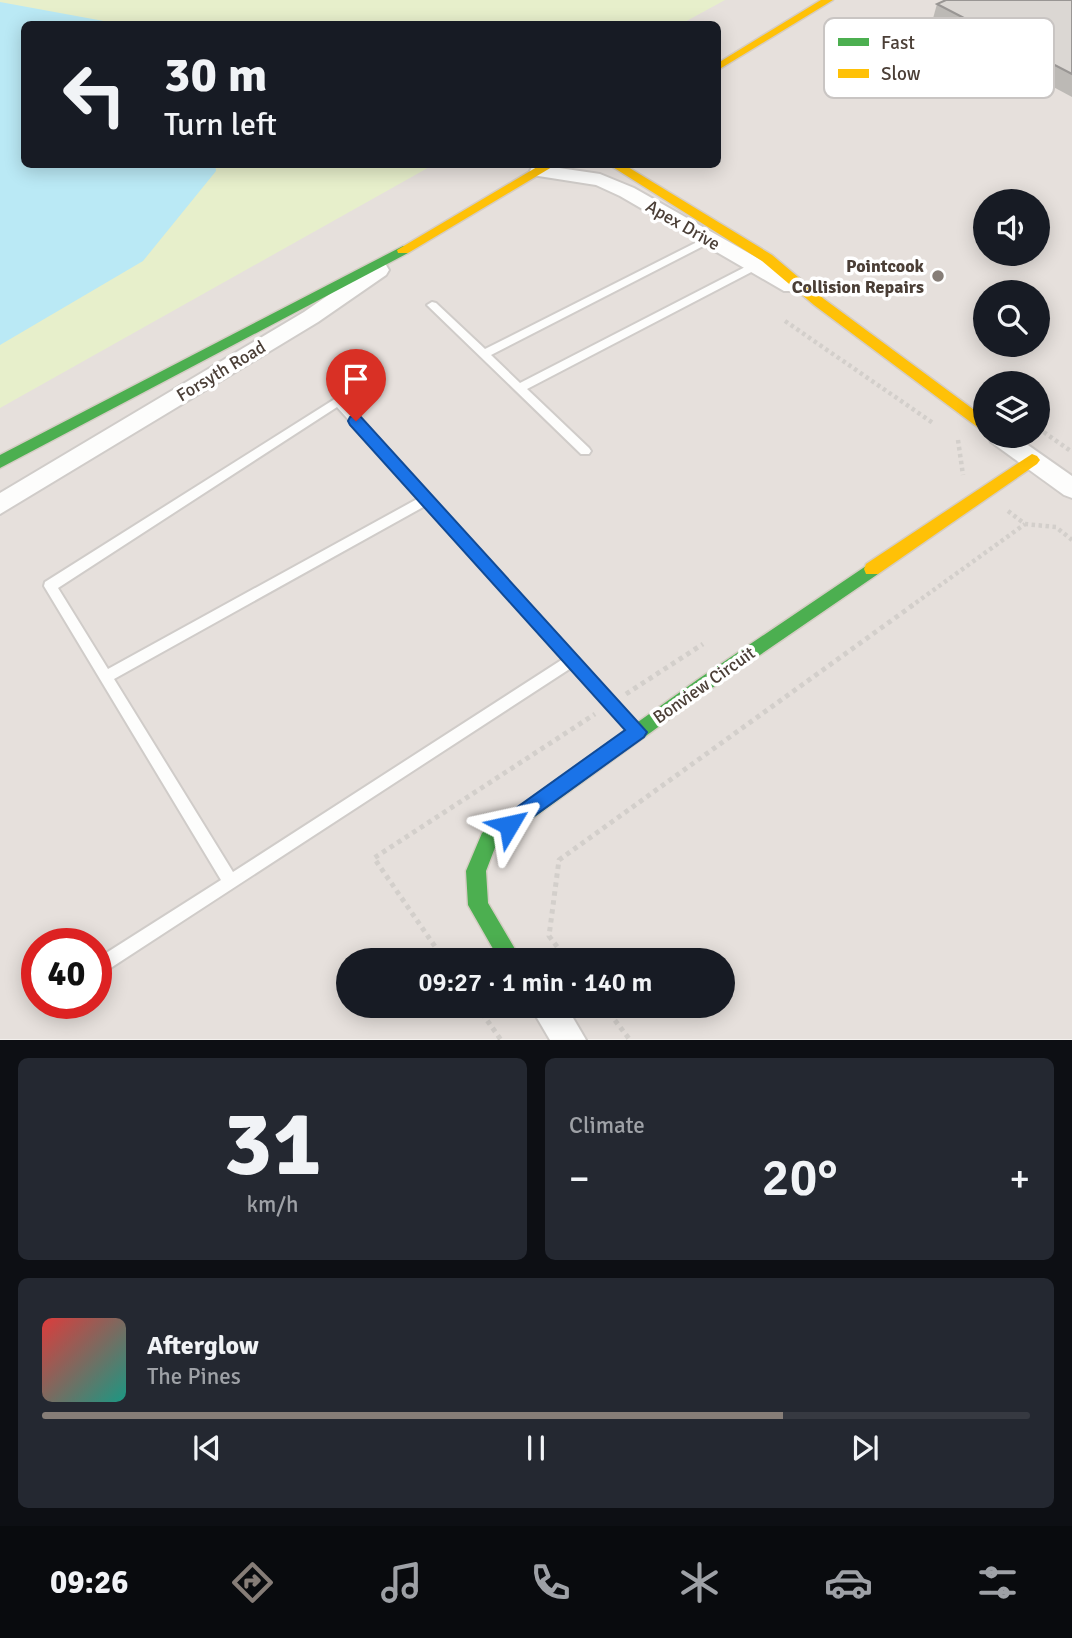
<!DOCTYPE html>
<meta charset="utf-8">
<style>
body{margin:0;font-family:Signika,sans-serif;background:#242831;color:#f1f3f6;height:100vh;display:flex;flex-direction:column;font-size:26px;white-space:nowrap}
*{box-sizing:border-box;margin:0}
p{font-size:23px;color:#9ea1a6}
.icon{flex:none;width:38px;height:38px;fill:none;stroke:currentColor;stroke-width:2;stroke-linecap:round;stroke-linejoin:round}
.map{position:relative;height:1040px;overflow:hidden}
.details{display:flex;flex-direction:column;gap:18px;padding:18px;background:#0d0f14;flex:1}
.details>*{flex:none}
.guide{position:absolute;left:21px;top:21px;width:700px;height:147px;border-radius:10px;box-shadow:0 4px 18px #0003;background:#171b24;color:#f1f3f6;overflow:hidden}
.fabs{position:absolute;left:973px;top:189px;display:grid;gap:14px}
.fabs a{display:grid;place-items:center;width:77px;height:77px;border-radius:50%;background:#171b24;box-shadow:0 4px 18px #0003;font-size:35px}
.speed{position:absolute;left:21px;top:928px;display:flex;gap:14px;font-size:35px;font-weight:700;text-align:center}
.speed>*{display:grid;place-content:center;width:91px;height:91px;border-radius:50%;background:#171b24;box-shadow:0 4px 18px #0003;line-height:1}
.speed .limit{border:10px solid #d22;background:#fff;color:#111}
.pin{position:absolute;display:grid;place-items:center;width:60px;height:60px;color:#fff;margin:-72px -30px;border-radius:50% 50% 50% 0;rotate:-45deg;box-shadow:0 0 7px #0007}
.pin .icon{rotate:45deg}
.me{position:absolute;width:77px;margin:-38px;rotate:54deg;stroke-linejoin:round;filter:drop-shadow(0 0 5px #0008)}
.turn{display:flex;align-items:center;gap:24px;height:147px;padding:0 28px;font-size:32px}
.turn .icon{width:91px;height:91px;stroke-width:2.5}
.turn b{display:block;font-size:49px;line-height:60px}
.big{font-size:52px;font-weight:600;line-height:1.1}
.details .widget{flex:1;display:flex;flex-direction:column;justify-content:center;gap:10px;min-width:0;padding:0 24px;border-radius:10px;background:#242831}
.details .dial{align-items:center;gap:0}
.dial b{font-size:91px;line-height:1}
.song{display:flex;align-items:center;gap:21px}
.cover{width:84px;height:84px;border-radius:10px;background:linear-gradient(135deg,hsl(0 70% 55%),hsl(170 70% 35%))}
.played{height:7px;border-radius:4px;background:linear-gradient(90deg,#867d77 75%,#363941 75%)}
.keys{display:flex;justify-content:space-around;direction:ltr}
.heat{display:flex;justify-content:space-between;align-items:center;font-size:38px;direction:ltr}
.details .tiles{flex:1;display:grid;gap:18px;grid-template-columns:1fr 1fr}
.widget:last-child{grid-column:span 2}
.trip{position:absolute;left:336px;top:948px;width:399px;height:70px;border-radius:35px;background:#171b24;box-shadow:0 4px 18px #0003;font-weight:600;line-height:70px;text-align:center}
.tab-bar{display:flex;height:112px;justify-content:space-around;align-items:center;background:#090b0e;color:#9ea1a6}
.tab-bar .icon{width:49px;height:49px}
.tab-bar .selected{color:#867d77}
.tab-bar b{font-size:32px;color:#f1f3f6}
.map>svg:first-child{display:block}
.industrial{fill:#e6e0dc;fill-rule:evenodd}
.green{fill:#e7efcb}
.water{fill:#bae9f5}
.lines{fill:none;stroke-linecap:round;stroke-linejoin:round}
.lane-casing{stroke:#d0ccc9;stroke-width:4}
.street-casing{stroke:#d0ccc9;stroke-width:4}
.fast-casing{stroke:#d5cdc4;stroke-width:3}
.slow-casing{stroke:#d5cdc4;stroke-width:3}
.path-far1{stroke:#d3cfcb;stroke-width:4.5;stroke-dasharray:3.5 3.5;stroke-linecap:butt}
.path{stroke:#d3cfcb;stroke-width:5;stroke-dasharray:4.5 4.5;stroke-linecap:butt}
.lane{fill:#fdfdfc;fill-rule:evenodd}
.street{fill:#fdfdfc;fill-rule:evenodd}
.fast{fill:#4caf50;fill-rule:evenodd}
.slow{fill:#ffc107;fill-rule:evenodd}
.wall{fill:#bcb9b5}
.building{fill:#dbd7d3;stroke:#999694;stroke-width:2}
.route{fill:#1a73e8;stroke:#114b97;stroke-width:2}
.poi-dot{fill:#867d77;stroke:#fff;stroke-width:2.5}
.labels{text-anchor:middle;stroke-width:7;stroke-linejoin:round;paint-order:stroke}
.street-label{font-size:18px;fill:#4b3f37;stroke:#fff}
.poi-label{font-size:18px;font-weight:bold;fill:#4b3f37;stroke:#fff;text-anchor:end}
.key{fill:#fff;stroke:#c9c5c3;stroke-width:2}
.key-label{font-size:19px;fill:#4b3f37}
</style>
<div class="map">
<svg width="1072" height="1040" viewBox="0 0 1072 1040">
<rect width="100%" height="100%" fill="#f3f0ed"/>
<!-- industrial -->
<path class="industrial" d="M 52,0 L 1072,0 L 1072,1039 L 0,1039 L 0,17 ZM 24,24 L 718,24 L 718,164 L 24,164 ZM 985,201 L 1038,201 L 1038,254 L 985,254 ZM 985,292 L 1038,292 L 1038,345 L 985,345 ZM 985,383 L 1038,383 L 1038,436 L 985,436 ZM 37,943 L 96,943 L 96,1003 L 37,1003 ZM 348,961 L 723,961 L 723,1006 L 348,1006 Z"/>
<!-- green -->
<path class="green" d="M 0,0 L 725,0 L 681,24 L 24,24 L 24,164 L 433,165 L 0,408 Z"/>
<!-- water -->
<path class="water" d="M 0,2 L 120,24 L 24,24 L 24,164 L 215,164 L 216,171 L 143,261 L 0,345 Z"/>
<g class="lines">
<defs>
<g id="lane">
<path d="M 709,236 L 713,237 L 713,241 L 491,355 L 520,383 L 751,264 L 759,264 L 759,268 L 527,389 L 589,448 L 591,451 L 589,454 L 581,454 L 427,305 L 432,302 L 436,303 L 485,349 Z"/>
<path d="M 338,397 L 342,398 L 642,729 L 640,733 L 635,735 L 630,733 L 571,668 L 109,969 L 103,967 L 101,961 L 103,955 L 221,880 L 44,586 L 45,582 ZM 337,407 L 419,498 L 108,669 L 58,588 ZM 425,506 L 563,659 L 233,872 L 114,679 Z"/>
</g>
<g id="street">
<path d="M 539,165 L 600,174 L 634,188 L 798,281 L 801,286 L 798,291 L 784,291 L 620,196 L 596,185 L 532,175 L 530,171 L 532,167 Z"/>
<path d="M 379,263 L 386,265 L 389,270 L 386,275 L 318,322 L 0,514 L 0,493 L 304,312 L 372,265 Z"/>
<path d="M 988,436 L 1015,436 L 1072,476 L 1072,498 L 1064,495 L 991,442 Z"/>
<path d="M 530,1006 L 566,1006 L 586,1040 L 550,1040 Z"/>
</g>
<g id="fast">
<path d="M 403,246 L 408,247 L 408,253 L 0,468 L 0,455 Z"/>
<path d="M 872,562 L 878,564 L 880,569 L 878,574 L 709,690 L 496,845 L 486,871 L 488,903 L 522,961 L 500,961 L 468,905 L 466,871 L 482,833 L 697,680 Z"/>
</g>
<g id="slow">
<path d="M 821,0 L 833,0 L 718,70 L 718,63 Z"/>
<path d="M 542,164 L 557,164 L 408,253 L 398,253 L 397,250 Z"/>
<path d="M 608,164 L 623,164 L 772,255 L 824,299 L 985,418 L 985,430 L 980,429 L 814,305 L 762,261 Z"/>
<path d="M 1032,454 L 1037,456 L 1040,460 L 1037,464 L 878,574 L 866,574 L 864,569 L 866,564 Z"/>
</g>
</defs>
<!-- lane casing -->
<use href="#lane" class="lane-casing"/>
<!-- street casing -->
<use href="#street" class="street-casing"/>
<!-- fast casing -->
<use href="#fast" class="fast-casing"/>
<!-- slow casing -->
<use href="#slow" class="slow-casing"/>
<!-- path-far1 -->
<g class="path-far1">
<path d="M 785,321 L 933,423"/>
<path d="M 1038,428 L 1072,452"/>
<path d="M 958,440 L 963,475"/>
<path d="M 1008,511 L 1025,524 L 1056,527 L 1072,540"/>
<path d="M 910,607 L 1025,524"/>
</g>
<!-- path -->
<g class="path">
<path d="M 626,694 L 703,644"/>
<path d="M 445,961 L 374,858 L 595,714"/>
<path d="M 568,961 L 549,936 L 559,860 L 913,605"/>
<path d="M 477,1006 L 501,1040"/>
<path d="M 604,1006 L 630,1040"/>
</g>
<!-- lane -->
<use href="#lane" class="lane"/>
<!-- street -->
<use href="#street" class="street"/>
<!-- fast -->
<use href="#fast" class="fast"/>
<!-- slow -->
<use href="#slow" class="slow"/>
</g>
<!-- wall -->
<path class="wall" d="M 1072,0 L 1072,97 L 932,22 L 937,4 Z"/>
<!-- building -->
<path class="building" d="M 946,0 L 1072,0 L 1072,74 L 937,4 Z"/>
<!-- route -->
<path class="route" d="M 356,415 L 361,417 L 647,732 L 644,737 L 509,834 L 502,831 L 499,825 L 502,818 L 625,730 L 350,425 L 348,421 L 350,417 Z"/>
<!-- markers -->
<circle class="poi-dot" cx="938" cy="276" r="7"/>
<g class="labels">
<!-- street labels -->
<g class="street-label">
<text transform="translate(683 225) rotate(30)" y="6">Apex Drive</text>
<text transform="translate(221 371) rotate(-31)" y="6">Forsyth Road</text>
<text transform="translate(704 685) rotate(-35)" y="6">Bonview Circuit</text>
</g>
<!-- poi labels -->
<g class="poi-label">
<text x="924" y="272">Pointcook<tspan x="924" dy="21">Collision Repairs</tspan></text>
</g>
</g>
<!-- legend -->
<rect x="824" y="18" width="230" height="80" rx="10" class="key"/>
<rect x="838" y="38" width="31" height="8" fill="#4caf50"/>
<rect x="838" y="69" width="31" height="9" fill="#ffc107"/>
<g class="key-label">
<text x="881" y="49">Fast</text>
<text x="881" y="80">Slow</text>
</g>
</svg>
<div class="fabs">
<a><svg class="icon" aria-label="sound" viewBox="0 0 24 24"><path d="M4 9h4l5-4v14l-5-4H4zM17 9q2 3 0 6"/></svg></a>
<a><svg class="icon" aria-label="search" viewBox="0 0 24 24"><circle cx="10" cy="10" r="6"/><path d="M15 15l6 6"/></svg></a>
<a><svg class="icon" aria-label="layers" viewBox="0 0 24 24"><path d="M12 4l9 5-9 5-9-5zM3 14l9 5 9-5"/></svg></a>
</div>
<div class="speed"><div class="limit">40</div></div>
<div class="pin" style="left:356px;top:421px;background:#d93025"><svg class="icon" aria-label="arrive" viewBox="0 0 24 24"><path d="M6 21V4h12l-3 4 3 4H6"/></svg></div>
<svg class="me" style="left:509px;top:825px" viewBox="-20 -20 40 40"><path d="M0-17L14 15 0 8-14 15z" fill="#1a73e8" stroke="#fff" stroke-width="4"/></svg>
<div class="trip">09:27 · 1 min · 140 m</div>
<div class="guide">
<div class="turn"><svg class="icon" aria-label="left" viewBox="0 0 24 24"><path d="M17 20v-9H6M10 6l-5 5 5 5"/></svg><div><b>30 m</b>Turn left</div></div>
</div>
</div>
<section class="details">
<div class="tiles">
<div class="widget dial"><b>31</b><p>km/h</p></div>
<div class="widget"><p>Climate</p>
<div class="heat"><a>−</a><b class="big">20°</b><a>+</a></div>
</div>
<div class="widget">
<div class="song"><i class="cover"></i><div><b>Afterglow</b><p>The Pines</p></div></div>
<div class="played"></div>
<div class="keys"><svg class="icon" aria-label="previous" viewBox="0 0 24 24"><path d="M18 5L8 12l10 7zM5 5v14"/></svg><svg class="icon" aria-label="pause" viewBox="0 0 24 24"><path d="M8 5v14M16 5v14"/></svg><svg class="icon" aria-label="next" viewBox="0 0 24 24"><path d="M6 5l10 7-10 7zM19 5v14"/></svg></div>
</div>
</div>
</section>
<nav class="tab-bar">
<b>09:26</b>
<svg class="icon selected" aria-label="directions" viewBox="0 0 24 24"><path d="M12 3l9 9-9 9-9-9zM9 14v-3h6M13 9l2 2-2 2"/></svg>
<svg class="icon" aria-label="music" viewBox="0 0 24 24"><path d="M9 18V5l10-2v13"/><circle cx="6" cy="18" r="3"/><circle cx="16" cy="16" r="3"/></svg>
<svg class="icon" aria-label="phone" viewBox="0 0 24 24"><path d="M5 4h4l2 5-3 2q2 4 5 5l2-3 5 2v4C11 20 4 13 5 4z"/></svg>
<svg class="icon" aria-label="climate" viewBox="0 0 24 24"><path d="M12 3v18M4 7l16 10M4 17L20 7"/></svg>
<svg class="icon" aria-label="car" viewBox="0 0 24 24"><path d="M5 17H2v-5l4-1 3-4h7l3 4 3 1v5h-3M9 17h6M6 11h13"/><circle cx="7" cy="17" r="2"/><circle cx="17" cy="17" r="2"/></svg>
<svg class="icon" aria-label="filters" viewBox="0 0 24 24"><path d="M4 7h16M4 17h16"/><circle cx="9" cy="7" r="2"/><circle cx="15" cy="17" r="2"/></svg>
</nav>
